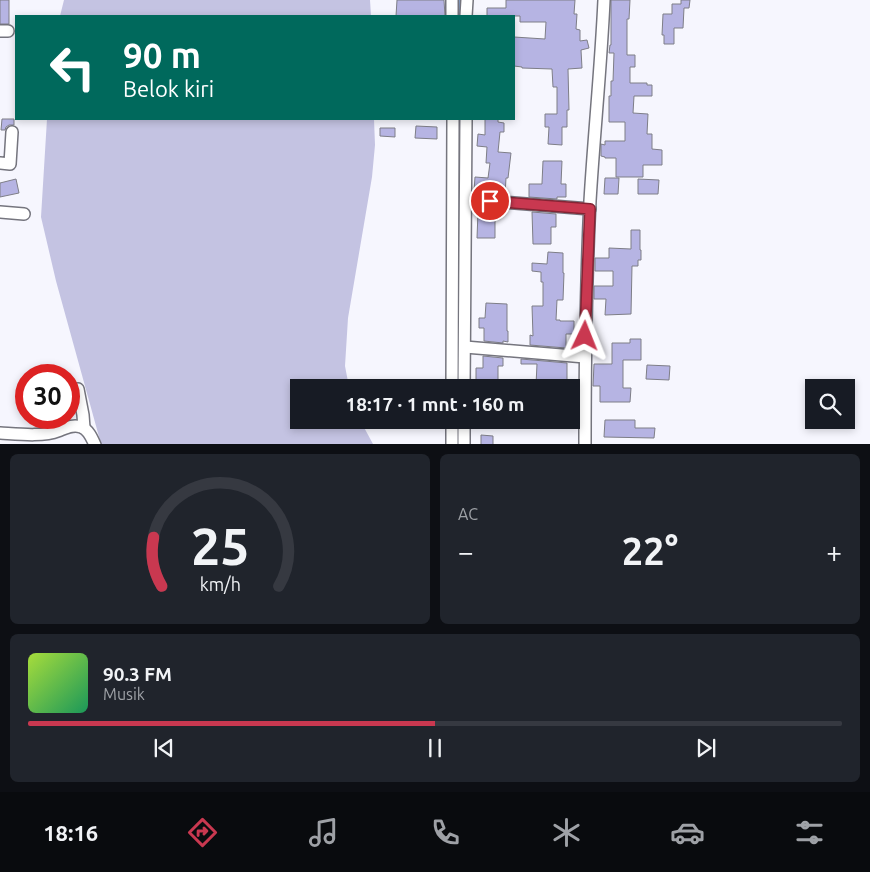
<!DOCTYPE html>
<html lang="id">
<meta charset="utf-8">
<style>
body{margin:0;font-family:Ubuntu,sans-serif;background:#20242c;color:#f1f3f6;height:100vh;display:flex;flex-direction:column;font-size:19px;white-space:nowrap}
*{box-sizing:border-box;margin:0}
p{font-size:16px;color:#9ea1a6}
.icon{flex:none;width:28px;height:28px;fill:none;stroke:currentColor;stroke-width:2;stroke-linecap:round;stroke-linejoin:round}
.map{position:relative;height:444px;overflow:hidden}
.panel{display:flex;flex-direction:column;gap:10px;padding:10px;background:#0d0f14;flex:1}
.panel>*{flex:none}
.hud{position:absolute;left:15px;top:15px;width:500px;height:105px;border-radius:0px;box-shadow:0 2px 8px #0003;background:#00695c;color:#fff;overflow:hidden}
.fabs{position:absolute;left:805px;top:379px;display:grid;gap:10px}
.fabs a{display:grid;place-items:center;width:50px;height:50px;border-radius:0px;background:#171b24;box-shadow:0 2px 8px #0003;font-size:25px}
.speed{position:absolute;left:15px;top:364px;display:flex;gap:10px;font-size:25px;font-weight:700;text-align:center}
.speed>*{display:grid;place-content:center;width:65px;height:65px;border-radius:50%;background:#171b24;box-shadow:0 2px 8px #0003;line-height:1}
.speed .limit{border:8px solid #d22;background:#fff;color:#111}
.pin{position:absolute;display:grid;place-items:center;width:42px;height:42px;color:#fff;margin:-21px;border:2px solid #fff;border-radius:50%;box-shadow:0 1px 5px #0007}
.me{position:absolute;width:55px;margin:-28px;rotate:2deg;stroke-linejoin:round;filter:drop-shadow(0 0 4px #0008)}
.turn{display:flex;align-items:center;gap:18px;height:105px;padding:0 25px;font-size:22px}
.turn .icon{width:65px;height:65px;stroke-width:2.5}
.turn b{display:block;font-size:35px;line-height:42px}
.big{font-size:38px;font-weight:600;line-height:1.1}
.panel .card{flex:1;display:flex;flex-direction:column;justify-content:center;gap:8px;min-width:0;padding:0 18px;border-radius:8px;background:#20242c}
.panel .dial{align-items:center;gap:0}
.dial svg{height:130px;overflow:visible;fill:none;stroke:#363941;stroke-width:7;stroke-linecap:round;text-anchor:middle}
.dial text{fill:#f1f3f6;stroke:none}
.song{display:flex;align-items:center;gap:15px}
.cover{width:60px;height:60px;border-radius:8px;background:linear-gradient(135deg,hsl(80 70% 55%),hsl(150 70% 35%))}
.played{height:5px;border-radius:2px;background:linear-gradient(90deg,#c93850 50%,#363941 50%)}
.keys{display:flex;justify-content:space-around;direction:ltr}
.heat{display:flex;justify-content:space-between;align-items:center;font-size:28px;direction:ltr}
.panel .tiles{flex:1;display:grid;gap:10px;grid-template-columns:1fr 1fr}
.card:last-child{grid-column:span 2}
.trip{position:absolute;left:290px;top:379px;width:290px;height:50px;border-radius:0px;background:#171b24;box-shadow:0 2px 8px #0003;font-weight:600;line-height:50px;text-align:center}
.tab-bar{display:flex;height:80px;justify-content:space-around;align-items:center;background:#090b0e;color:#9ea1a6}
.tab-bar .icon{width:35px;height:35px}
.tab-bar .current{color:#c93850}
.tab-bar b{font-size:22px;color:#f1f3f6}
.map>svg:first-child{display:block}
.green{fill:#c4c3e2}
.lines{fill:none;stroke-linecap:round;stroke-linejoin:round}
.river{stroke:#7f9ac1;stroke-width:18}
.building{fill:#b6b4e3;stroke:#7e7e87}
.minor-casing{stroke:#75757e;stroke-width:14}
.minor{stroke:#fff;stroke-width:11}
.route-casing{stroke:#832434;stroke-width:12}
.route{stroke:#c93850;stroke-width:9}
</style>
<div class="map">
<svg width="870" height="445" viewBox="0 0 870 445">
<rect width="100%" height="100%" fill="#f6f6fe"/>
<!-- green -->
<g class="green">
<path d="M 64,0 L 370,0 L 371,16 L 60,16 Z"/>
<path d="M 47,119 L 374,119 L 375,145 L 372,177 L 348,318 L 345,366 L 349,387 L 299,388 L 299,420 L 360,420 L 373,444 L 101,444 L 56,281 L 41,217 Z"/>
</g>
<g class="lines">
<!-- river -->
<path class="river" d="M 460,16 L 460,0"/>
</g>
<!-- building -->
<g class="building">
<rect x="0" y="0" width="9" height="24"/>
<path d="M 397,0 L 444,0 L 445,16 L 396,16 Z"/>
<path d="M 506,0 L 575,0 L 574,14 L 577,14 L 576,29 L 580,30 L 580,41 L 587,40 L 589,48 L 581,50 L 582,68 L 568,69 L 569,110 L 567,110 L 567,127 L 562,127 L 562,145 L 548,144 L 549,127 L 545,127 L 545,114 L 557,114 L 557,87 L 553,87 L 552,69 L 522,68 L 522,67 L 514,66 L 514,37 L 545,39 L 546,22 L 520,22 L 520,16 L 487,16 L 487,8 L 506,8 Z"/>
<path d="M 611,0 L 630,0 L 629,19 L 627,19 L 627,55 L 635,55 L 635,67 L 630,67 L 630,83 L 647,83 L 647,85 L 652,85 L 652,96 L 634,96 L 633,113 L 648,114 L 647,134 L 652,134 L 652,149 L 662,150 L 662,165 L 643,165 L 643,177 L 616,177 L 616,158 L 605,158 L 605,157 L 601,156 L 601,144 L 605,145 L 605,141 L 625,141 L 625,122 L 609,122 L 609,96 L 611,96 L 611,81 L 613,81 L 614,53 L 609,53 L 610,45 L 611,45 Z"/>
<path d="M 681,0 L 690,0 L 689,8 L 684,8 L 683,28 L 674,28 L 674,44 L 664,44 L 664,35 L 662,35 L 663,14 L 672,14 L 672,4 L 681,4 Z"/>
<path d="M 2,119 L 14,119 L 14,125 L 9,125 L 6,127 L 5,130 L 1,130 Z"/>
<path d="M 485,119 L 498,119 L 498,122 L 504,123 L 504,132 L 500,132 L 498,152 L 511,153 L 508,178 L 506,178 L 505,195 L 494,194 L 494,192 L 474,191 L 475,177 L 488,178 L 490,163 L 486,163 L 487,147 L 477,146 L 478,134 L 485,135 Z"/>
<path d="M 416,126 L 437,127 L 437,139 L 415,138 Z"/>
<path d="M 380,128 L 395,128 L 395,137 L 380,136 Z"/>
<path d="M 543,161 L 562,161 L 561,184 L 566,184 L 566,197 L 557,197 L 557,199 L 529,197 L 529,184 L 542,184 L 542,183 Z"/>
<path d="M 605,178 L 619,178 L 618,194 L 604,194 Z"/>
<path d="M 16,179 L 19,193 L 0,197 L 0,183 Z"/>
<path d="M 638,179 L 659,180 L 658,194 L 638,194 Z"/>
<path d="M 478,212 L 495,213 L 495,238 L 477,238 Z"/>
<path d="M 532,212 L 556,214 L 556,227 L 551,227 L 551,244 L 533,244 Z"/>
<path d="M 631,230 L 640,230 L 640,250 L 641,250 L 641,260 L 638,260 L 638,266 L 632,266 L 631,314 L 605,315 L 606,299 L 594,299 L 594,286 L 613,286 L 613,271 L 595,271 L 595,258 L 609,258 L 609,248 L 631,249 Z"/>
<path d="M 548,252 L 563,253 L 563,273 L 564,273 L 563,300 L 557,300 L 556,320 L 560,320 L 560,321 L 574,321 L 574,334 L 566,334 L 566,348 L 530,345 L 530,335 L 533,336 L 532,306 L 543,306 L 543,282 L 541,282 L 541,272 L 532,271 L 532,263 L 547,264 Z"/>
<path d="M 486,303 L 507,304 L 507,331 L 508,331 L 508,342 L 503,341 L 503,343 L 484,341 L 484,328 L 479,328 L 479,318 L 485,318 Z"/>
<path d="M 630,339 L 641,339 L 641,360 L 623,360 L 623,388 L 631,388 L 630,402 L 600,402 L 600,386 L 593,386 L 594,364 L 612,364 L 612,343 L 630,343 Z"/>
<path d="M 483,356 L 503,358 L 503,366 L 498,366 L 498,383 L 493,383 L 493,388 L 482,388 L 482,383 L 476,383 L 476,368 L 483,368 Z"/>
<path d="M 521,359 L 567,363 L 567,381 L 557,381 L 556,385 L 536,385 L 537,364 L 521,364 Z"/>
<path d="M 647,365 L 670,366 L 669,380 L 646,379 Z"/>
<path d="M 605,420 L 635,420 L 635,428 L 655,428 L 654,438 L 604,437 Z"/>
<path d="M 481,435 L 493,436 L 493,445 L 481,445 Z"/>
</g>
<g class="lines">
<defs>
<g id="minor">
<path d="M 452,0 L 452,16"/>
<path d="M 466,16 L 467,0"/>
<path d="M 0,31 L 8,31"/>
<path d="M 0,163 L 10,164 L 12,132"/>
<path d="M 490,201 L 590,209"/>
<path d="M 0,212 L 24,214"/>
<path d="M 465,347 L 585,357"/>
<path d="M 452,388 L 453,119"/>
<path d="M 464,388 L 466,119"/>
<path d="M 78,389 L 83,415 L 84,428"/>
<path d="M 0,433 C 17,434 43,437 58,431 C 66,428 73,424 81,427 C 88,429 92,438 95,445"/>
<path d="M 452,445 L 452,420"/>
<path d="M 464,445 L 464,420"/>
<path d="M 585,445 C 585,363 586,282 590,201 C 594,134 601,67 604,0"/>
</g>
</defs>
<!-- minor casing -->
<use href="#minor" class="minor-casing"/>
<!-- minor -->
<use href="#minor" class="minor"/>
</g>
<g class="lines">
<defs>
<path id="route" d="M 490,201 L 590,209 L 585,336"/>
</defs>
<!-- route casing -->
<use href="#route" class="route-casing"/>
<!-- route -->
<use href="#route" class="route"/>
</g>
</svg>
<div class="fabs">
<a><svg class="icon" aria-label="search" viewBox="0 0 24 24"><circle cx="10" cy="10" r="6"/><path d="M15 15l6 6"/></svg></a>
</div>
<div class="speed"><div class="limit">30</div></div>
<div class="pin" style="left:490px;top:201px;background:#d93025"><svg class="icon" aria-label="arrive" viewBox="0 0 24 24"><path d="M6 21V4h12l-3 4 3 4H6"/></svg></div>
<svg class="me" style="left:585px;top:336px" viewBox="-20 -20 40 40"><path d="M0-17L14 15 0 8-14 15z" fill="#c93850" stroke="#fff" stroke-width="4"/></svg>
<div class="trip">18:17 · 1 mnt · 160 m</div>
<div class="hud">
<div class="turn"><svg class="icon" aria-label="left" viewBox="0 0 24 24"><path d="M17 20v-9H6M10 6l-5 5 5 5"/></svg><div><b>90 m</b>Belok kiri</div></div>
</div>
</div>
<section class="panel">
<div class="tiles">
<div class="card dial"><svg viewBox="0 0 100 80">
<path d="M14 69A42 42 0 1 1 86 69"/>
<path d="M14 69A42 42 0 0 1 9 39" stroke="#c93850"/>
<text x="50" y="56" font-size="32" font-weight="700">25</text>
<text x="50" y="72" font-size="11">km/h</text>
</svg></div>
<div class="card"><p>AC</p>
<div class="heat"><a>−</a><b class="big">22°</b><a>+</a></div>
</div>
<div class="card">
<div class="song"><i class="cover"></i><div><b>90.3 FM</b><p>Musik</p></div></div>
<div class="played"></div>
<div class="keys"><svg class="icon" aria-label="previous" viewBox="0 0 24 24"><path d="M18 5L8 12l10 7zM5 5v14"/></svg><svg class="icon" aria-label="pause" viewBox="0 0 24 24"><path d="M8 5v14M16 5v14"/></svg><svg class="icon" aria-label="next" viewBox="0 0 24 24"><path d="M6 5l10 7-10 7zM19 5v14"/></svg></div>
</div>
</div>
</section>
<nav class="tab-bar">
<b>18:16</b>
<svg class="icon current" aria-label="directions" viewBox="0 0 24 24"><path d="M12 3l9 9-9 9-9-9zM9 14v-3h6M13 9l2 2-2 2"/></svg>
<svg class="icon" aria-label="music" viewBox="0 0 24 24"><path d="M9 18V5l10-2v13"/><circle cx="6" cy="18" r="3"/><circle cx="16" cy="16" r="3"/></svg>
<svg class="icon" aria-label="phone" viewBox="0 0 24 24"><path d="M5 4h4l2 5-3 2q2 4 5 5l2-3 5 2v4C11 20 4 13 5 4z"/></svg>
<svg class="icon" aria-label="climate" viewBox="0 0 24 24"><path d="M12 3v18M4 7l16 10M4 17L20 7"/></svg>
<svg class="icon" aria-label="car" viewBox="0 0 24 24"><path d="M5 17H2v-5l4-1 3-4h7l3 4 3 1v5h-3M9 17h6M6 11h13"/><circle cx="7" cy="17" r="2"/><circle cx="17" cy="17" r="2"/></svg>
<svg class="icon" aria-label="filters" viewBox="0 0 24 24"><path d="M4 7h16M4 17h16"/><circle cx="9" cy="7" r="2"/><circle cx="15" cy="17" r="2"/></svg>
</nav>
